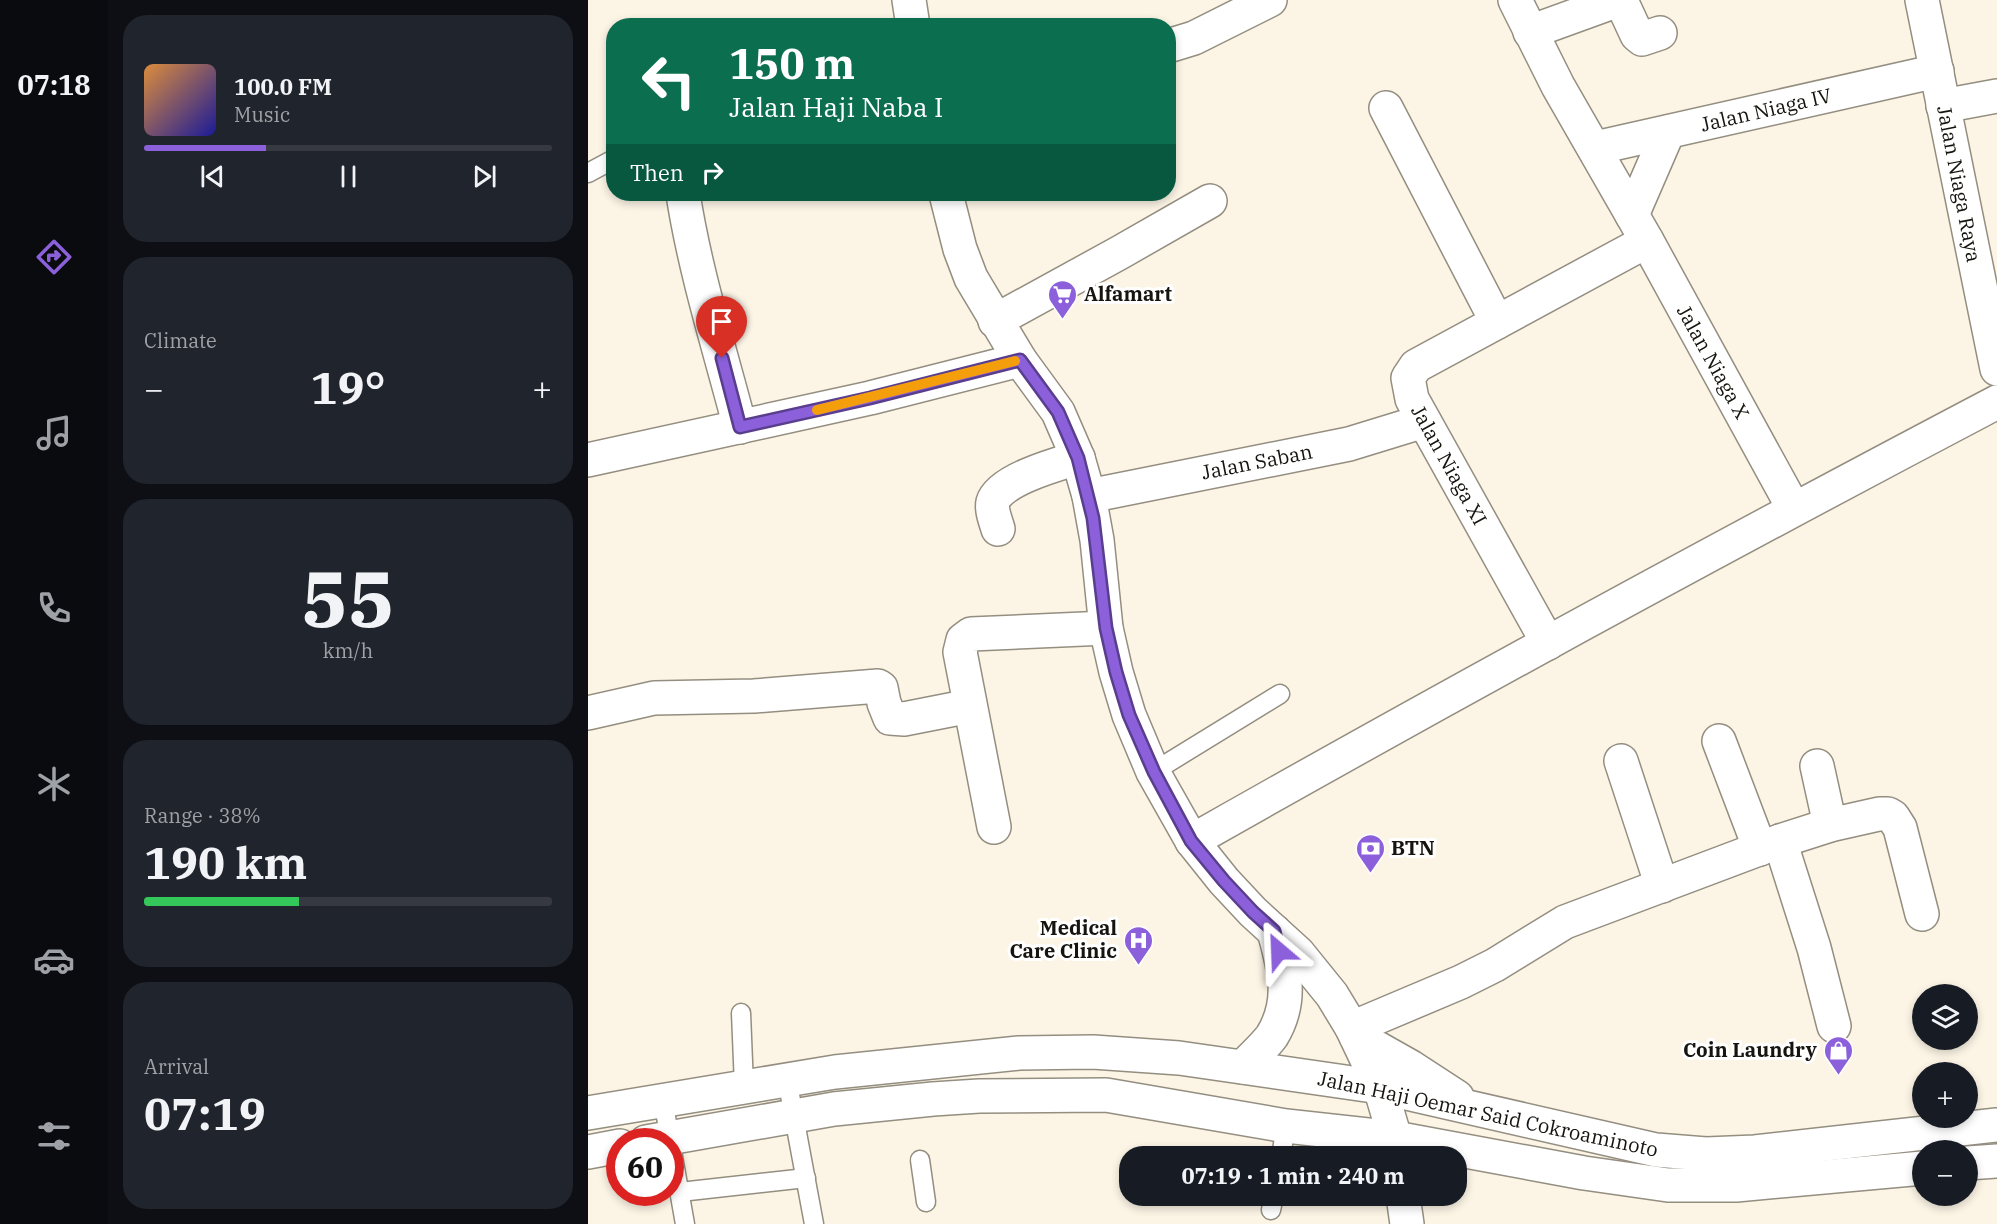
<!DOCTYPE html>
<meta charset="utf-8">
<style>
body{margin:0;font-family:"IBM Plex Serif",serif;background:#20242c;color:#f1f3f6;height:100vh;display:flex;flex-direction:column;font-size:22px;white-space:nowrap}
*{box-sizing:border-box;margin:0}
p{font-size:20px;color:#9ea1a6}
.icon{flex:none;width:33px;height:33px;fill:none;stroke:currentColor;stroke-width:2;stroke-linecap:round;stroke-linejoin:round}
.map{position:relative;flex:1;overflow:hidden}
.sheet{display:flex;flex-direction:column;gap:15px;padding:15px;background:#0d0f14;width:480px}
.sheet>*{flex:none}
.top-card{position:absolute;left:18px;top:18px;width:570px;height:183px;border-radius:24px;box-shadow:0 3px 9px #0003;background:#0b6e4f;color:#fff;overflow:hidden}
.buttons{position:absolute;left:1324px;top:984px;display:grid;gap:12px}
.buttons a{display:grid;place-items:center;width:66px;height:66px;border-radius:50%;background:#171b24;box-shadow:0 3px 9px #0003;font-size:30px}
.speed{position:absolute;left:18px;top:1128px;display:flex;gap:12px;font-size:30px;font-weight:700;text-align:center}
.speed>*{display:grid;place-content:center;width:78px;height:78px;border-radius:50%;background:#171b24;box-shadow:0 3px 9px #0003;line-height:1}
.speed .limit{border:9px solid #d22;background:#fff;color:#111}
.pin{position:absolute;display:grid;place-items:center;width:51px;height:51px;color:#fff;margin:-62px -26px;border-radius:50% 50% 50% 0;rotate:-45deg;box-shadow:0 0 6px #0007}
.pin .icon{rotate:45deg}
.me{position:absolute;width:66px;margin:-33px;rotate:334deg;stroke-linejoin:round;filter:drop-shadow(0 0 4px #0008)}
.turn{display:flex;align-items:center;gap:21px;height:126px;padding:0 24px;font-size:27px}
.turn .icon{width:78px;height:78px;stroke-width:2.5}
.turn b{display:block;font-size:42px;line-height:51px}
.then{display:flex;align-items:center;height:57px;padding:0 24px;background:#0003;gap:12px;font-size:22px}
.big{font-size:45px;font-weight:700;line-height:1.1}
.sheet .tile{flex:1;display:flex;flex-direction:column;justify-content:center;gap:9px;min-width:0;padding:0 21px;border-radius:24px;background:#20242c}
.sheet .dial{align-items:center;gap:0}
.dial b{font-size:78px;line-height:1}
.song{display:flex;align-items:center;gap:18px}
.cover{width:72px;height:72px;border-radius:9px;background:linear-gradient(135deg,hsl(30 70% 55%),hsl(240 70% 35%))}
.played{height:6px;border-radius:3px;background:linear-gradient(90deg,#8b60da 30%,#363941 30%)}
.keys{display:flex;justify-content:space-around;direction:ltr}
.heat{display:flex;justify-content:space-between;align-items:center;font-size:33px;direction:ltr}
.charge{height:9px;border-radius:4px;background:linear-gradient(90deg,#34c759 38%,#363941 0)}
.trip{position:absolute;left:531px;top:1146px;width:348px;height:60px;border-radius:24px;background:#171b24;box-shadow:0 3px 9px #0003;font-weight:700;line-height:60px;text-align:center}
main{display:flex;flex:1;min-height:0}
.tab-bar{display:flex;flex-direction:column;width:108px;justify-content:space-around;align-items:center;background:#090b0e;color:#9ea1a6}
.tab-bar .icon{width:42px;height:42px}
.tab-bar .active{color:#8b60da}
.tab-bar b{font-size:27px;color:#f1f3f6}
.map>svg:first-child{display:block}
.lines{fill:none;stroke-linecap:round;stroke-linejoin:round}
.service-casing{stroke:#948e80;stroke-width:21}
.minor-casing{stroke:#948e80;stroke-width:36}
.secondary-casing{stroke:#948e80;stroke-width:36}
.primary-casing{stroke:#948e80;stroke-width:36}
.service{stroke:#fff;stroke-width:18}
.minor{stroke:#fff;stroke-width:33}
.secondary{stroke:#fff;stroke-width:33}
.primary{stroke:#fff;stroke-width:33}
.route-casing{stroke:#5a3e8e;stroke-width:15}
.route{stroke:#8b60da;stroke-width:10}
.slow{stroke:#f59e0b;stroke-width:10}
.labels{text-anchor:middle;stroke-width:6;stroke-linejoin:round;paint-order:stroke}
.street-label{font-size:20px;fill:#16140f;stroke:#fff}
.poi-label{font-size:20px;font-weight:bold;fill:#16140f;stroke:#fff;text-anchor:start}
</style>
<main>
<nav class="tab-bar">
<b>07:18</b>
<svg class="icon active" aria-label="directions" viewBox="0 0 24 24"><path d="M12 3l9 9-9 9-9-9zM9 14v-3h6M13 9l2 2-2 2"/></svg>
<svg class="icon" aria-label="music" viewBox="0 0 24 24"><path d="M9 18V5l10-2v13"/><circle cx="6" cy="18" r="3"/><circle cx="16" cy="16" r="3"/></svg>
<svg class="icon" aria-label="phone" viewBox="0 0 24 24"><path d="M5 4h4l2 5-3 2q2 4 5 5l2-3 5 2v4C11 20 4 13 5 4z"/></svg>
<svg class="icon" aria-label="climate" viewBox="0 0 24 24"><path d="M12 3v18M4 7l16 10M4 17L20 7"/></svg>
<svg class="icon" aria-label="car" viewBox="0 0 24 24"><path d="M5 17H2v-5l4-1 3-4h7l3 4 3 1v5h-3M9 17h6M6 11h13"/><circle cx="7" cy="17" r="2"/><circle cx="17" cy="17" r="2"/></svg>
<svg class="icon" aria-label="filters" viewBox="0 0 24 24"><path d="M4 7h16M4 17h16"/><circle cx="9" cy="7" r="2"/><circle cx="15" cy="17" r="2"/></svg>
</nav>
<section class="sheet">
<div class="tile">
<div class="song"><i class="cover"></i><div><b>100.0 FM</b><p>Music</p></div></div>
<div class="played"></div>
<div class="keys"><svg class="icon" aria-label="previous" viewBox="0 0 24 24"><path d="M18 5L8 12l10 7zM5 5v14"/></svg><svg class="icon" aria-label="pause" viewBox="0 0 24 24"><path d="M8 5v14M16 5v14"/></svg><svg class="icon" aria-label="next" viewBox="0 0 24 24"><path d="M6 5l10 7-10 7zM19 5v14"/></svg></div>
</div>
<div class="tile"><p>Climate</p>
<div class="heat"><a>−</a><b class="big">19°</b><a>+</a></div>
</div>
<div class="tile dial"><b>55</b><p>km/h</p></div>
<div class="tile"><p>Range · 38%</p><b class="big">190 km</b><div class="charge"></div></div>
<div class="tile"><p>Arrival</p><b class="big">07:19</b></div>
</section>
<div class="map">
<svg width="1409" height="1224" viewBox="0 0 1409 1224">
<rect width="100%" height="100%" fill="#fcf5e6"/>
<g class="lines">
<defs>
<g id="service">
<path d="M 0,173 L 26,159"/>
<path d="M 565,772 L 692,694"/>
<path d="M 153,1013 L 156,1086"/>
<path d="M 199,1079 L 226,1224"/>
<path d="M 75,1100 L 97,1224"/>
<path d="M 693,1156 L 698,1126"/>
<path d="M 332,1160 L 338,1202"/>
<path d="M 92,1192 L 218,1178"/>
<path d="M 683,1210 L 686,1196"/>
</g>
<g id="minor">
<path d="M 927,0 L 970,86 L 1059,241 L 1206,509"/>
<path d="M 1334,0 L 1409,369"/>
<path d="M 942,32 L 1022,3 L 1032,4 L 1036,7 L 1049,35 L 1054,39 L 1072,33"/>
<path d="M 580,46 L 606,38 L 682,0"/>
<path d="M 1355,106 L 1409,96"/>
<path d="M 798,108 L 909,322"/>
<path d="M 1007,148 L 1349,71"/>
<path d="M 95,194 C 107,272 132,350 152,427"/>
<path d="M 1044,215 L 1080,132"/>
<path d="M 407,321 L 531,253 L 622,201"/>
<path d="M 0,460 L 282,398 L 432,360"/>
<path d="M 501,496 L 761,444 L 836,421"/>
<path d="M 410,529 C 408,522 403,510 405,502 C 411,480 470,464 490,458"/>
<path d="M 960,643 L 824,399 L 820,378 L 828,366 L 1059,241"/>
<path d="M 0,713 L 66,698 L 166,696 L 290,686 L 293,688 L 296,703 L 302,718 L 316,719 L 382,706"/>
<path d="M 1131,741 L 1172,849"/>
<path d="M 1033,761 L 1074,886"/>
<path d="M 1229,766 L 1242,825"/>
<path d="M 406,827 L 372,652 L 375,640 L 383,634 L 518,628"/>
<path d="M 604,841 C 870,690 1139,544 1409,402"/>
<path d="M 1192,841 L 1226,948 L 1246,1026"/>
<path d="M 764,1028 L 873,982 L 907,965 L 977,922 L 1192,841 L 1242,825 L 1291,814 L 1300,814 L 1305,817 L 1312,828 L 1334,914"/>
<path d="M 815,1196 L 819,1224"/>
</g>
<g id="secondary">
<path d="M 321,0 L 325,26"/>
<path d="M 358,194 L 372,249 L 383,278 L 432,360 L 470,412 L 490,458 L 501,496 L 509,540 L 518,628 L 528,672 L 541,715 L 565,772 L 604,841 L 636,881 L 665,912 L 710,953 L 744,995 L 764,1028 L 792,1087 L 807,1138"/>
</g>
<g id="primary">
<path d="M 768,1036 L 823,1067 L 869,1097"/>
<path d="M 655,1067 C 664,1057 676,1047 684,1036 C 706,1000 696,968 686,931"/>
<path d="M 0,1113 L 247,1072 L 431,1053 L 505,1052 L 591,1058 L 792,1087 L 1068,1150 L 1118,1154 L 1167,1152 L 1409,1125"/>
<path d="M 58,1142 L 246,1109 L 345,1099 L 391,1096 L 518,1095 L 698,1126 L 807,1138 L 996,1173 L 1080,1185 L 1148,1185 L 1335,1168"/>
<path d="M 0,1152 L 32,1146"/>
<path d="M 1380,1163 L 1409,1161"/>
</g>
</defs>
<!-- service casing -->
<use href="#service" class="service-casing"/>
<!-- minor casing -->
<use href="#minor" class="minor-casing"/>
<!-- secondary casing -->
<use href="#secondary" class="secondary-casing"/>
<!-- primary casing -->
<use href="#primary" class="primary-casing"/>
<!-- service -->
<use href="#service" class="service"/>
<!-- minor -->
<use href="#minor" class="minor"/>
<!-- secondary -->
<use href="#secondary" class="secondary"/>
<!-- primary -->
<use href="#primary" class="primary"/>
</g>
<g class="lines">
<defs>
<path id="route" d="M 134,358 L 152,427 L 282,398 L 432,360 L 470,412 L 490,458 L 505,518 L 518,628 L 528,672 L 541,715 L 566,772 L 603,841 L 636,881 L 665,912 L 686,931 L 691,951"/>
</defs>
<!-- route casing -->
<use href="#route" class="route-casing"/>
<!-- route -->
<use href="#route" class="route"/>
<!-- slow -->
<path class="slow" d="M 229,410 L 427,361"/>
</g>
<!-- icons -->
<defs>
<symbol id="supermarket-pin" viewBox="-11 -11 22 30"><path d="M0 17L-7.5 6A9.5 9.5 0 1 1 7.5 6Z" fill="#8b60da" stroke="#fff"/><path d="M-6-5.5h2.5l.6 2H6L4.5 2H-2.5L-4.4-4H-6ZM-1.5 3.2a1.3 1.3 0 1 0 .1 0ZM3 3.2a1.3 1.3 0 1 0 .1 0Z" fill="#fff"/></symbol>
<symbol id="bank-pin" viewBox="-11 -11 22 30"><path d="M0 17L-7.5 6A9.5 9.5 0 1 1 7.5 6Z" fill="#8b60da" stroke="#fff"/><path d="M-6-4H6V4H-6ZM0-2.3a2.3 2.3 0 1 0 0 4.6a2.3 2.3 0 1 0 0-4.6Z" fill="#fff"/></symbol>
<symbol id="hospital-pin" viewBox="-11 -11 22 30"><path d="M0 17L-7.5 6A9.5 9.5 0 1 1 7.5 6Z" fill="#8b60da" stroke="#fff"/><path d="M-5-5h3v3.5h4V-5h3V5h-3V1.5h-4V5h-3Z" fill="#fff"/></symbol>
<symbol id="shop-pin" viewBox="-11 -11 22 30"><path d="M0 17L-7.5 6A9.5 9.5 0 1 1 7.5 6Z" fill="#8b60da" stroke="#fff"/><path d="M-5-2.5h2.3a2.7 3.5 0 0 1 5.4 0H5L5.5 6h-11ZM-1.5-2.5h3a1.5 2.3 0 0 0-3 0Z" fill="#fff"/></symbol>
</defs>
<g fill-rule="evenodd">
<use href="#supermarket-pin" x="458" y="278" width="33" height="45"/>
<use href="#bank-pin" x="766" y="832" width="33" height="45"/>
<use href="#hospital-pin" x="534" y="924" width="33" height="45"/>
<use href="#shop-pin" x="1234" y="1034" width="33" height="45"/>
</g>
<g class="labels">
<!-- street labels -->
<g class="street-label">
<text transform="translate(1178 110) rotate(-13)" y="7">Jalan Niaga IV</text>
<text transform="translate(1371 184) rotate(79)" y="7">Jalan Niaga Raya</text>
<text transform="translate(1125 362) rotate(61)" y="7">Jalan Niaga X</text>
<text transform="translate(669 462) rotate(-11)" y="7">Jalan Saban</text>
<text transform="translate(861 465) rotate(61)" y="7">Jalan Niaga XI</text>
<text transform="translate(900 1114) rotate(12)" y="7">Jalan Haji Oemar Said Cokroaminoto</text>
</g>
<!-- poi labels -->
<g class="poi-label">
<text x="496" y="301">Alfamart</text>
<text x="803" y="855">BTN</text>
<text x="529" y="935" text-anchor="end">Medical<tspan x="529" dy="23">Care Clinic</tspan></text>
<text x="1229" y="1057" text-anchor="end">Coin Laundry</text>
</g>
</g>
</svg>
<div class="buttons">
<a><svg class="icon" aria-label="layers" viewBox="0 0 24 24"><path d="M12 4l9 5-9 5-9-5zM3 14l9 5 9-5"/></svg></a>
<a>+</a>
<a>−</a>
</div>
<div class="speed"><div class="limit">60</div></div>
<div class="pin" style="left:134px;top:358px;background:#d93025"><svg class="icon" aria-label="arrive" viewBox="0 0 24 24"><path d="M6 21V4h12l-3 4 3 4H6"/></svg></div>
<svg class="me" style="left:691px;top:951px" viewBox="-20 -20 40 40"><path d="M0-17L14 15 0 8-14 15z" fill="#8b60da" stroke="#fff" stroke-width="4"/></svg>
<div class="trip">07:19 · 1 min · 240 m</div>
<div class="top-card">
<div class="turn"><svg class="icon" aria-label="left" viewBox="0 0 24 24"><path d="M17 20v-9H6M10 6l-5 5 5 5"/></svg><div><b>150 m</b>Jalan Haji Naba I</div></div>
<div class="then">Then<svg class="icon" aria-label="right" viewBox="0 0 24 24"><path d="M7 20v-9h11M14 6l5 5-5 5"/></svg></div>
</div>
</div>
</main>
